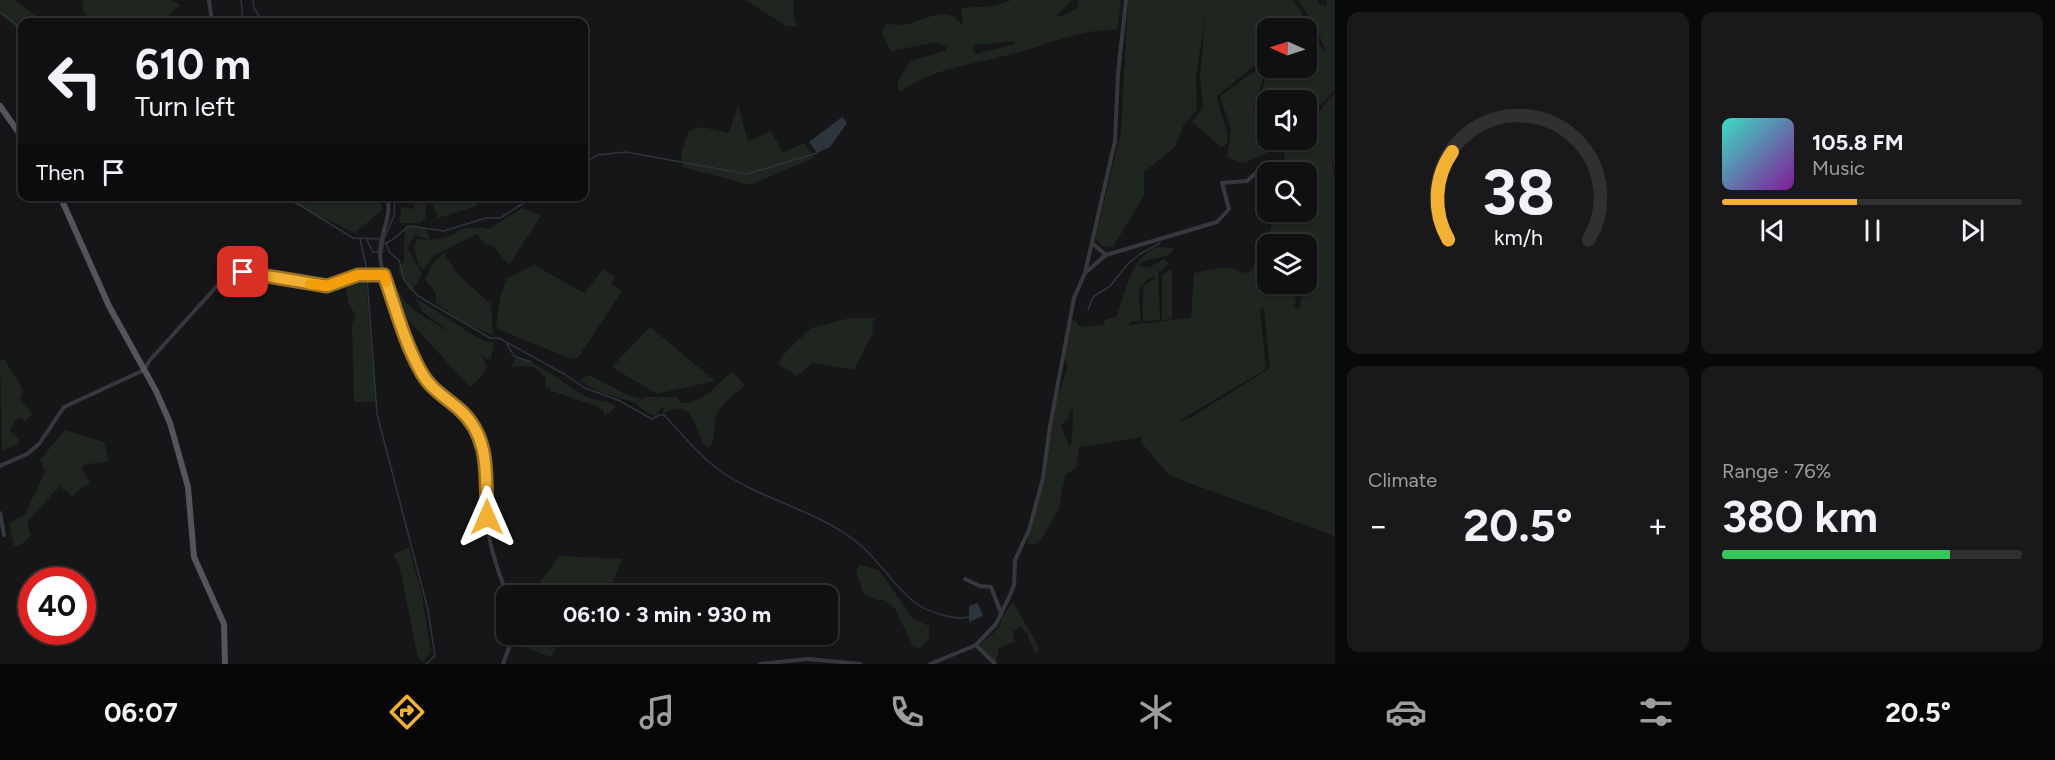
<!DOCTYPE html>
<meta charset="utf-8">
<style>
body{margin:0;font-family:Figtree,sans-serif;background:#19191b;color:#f1f3f6;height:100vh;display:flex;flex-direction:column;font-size:22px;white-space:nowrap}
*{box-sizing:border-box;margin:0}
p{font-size:20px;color:#9c9d9f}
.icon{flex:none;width:33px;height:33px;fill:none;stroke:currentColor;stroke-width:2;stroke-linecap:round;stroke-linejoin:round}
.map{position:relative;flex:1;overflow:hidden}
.side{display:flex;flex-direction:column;gap:12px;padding:12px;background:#09090a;width:720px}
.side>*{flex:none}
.hud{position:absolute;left:18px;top:18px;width:570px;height:183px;border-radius:12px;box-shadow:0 2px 4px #0004,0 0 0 2px #303032;background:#101012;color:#f1f3f6;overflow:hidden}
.needle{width:39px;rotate:273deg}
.tools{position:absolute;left:1257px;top:18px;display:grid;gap:12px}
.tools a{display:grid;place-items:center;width:60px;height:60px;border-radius:12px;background:#101012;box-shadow:0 2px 4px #0004,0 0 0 2px #303032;font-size:30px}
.speed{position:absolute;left:18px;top:567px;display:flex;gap:12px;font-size:30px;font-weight:700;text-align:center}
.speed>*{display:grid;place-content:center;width:78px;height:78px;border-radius:50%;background:#101012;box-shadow:0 2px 4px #0004,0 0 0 2px #303032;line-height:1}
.speed .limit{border:9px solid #d22;background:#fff;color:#111}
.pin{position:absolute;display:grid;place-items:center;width:51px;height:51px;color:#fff;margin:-26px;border-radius:12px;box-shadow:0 3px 9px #0006}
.me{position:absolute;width:66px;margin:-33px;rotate:0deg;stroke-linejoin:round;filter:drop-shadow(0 0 4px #0008)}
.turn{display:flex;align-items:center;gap:21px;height:126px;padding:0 18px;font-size:27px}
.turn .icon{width:78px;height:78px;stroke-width:2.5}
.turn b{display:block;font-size:42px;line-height:51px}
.then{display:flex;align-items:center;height:57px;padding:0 18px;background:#0003;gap:12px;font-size:22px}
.big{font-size:45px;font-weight:700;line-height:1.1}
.side .widget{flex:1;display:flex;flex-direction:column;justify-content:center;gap:9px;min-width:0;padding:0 21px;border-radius:12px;background:#19191b}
.side .dial{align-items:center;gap:0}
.dial svg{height:156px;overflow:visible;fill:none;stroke:#303032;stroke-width:7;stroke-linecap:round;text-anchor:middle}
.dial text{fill:#f1f3f6;stroke:none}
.song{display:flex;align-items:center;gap:18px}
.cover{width:72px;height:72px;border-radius:9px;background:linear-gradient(135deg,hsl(170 70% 55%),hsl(290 70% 35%))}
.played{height:6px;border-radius:3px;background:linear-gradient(90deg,#f2b134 45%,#303032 45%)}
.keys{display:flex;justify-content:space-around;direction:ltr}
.heat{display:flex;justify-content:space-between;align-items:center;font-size:33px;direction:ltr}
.charge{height:9px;border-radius:4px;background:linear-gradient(90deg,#34c759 76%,#303032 0)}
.side .tiles{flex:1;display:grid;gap:12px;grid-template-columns:repeat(2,1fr)}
.trip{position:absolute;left:496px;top:585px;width:342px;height:60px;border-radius:12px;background:#101012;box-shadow:0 2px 4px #0004,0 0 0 2px #303032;font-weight:700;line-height:60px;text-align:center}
.tabs{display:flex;height:96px;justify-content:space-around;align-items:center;background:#060607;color:#9c9d9f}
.tabs .icon{width:42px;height:42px}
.tabs .current{color:#f2b134}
.tabs b{font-size:27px;color:#f1f3f6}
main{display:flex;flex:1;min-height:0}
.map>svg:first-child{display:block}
.green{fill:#1e261f;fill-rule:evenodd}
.water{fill:#2c353c}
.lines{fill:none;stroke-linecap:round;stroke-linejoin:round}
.stream{stroke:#2c353c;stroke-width:1.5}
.minor{stroke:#37383d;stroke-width:4}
.major{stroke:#53555c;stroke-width:6}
.route-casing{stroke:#9d7322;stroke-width:15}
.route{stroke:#f2b134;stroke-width:10}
.slow{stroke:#f59e0b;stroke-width:10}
</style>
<main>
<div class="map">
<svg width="1335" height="664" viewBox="0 0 1335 664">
<rect width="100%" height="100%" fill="#161618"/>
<!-- green -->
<g class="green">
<path d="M 0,0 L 14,0 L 36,16 L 57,22 L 22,22 L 22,31 L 0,14 Z"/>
<path d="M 83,0 L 171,0 L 180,5 L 161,22 L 78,22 L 80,15 L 89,18 L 83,12 Z"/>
<path d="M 746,0 L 793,0 L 794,21 L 799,26 L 786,26 Z"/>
<path d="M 1012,0 L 1072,0 L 1057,15 L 1062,16 L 1077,8 L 1079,1 L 1076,0 L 1121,0 L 1118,27 L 1117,30 C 1080,29 1053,43 1019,52 C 979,64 935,67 901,91 L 898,89 L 898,81 L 910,61 L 945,51 L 947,48 L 938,42 L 891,51 L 882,34 L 885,25 C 893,23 901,26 908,24 C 929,18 948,5 963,26 L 961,8 L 994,6 ZM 1015,41 L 1015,44 L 975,54 L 973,45 Z"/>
<path d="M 1128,0 L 1294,0 L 1324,52 L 1326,50 L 1311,19 L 1298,0 L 1318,0 L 1320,5 L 1326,6 L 1327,0 L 1335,0 L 1335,90 L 1307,119 L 1306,100 L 1268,100 L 1267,133 L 1263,130 L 1267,134 L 1268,140 L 1273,140 L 1282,147 L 1244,163 L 1227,158 L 1231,129 L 1220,96 L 1266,63 L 1254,66 L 1217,96 C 1218,113 1230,126 1227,144 L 1221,147 L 1192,122 L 1203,107 L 1200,78 L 1205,15 L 1196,78 L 1197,110 L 1184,124 L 1175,147 L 1144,172 L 1144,196 L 1113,247 L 1102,246 L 1095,239 L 1121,132 ZM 1268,28 L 1306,28 L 1306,68 L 1268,68 L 1261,96 L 1253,108 L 1268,65 Z"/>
<path d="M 1335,92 L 1335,168 L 1331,157 L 1335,177 L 1335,536 L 1170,476 L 1141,442 L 1142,437 L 1079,447 L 1076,468 L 1065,475 L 1059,509 L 1039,543 L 1032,545 L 1027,543 L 1045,475 L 1056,401 L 1068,366 L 1064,358 L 1070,320 L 1076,321 L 1080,327 L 1104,325 L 1105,320 L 1117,316 C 1126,290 1136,236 1174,249 L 1169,255 L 1141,262 L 1139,266 L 1148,268 L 1164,259 L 1169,264 L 1158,273 L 1160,320 L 1143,321 L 1143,286 L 1155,278 L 1155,275 C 1130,289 1142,297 1140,321 L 1131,322 L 1129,325 L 1191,318 L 1194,273 L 1228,267 L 1245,273 L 1251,272 L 1261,251 L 1266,251 L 1267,246 L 1268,284 L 1299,284 L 1294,309 L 1299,309 L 1310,261 L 1307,261 L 1306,244 L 1268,244 L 1274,212 L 1306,212 L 1306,172 L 1286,172 L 1284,153 L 1294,140 L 1306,140 L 1307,127 ZM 1264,308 L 1270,368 L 1190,418 L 1179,421 L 1266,369 L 1260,310 ZM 1073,409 L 1072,442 L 1069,446 L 1061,426 L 1066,419 L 1068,421 L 1068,413 Z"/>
<path d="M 738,105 L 748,142 L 771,131 L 783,153 L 804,143 L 814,158 L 750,185 L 683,167 L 681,153 L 689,131 L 702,127 L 729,133 Z"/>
<path d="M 280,197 L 376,197 L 383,209 L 355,233 Z"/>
<path d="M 415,197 L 426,197 L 425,219 L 420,223 L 400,223 L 401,207 L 414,209 Z"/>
<path d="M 430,197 L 477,197 L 477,206 L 438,218 Z"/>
<path d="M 522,208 L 541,216 L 509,265 L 492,245 L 485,244 L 477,234 L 435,255 L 423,269 L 419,267 L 414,248 L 417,239 C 430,241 451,240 460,229 L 483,227 L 489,229 Z"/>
<path d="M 405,225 L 426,228 L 430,240 L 415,235 L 407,247 L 422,275 L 411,292 L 398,269 L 404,262 Z"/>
<path d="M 444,253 L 458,275 L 491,304 L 493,335 L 467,325 L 436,303 L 436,293 L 425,279 L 435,260 Z"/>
<path d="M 534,265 L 584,293 L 603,270 L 615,276 L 611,284 L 622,291 L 578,358 L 569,358 L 496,328 L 500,298 L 506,279 Z"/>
<path d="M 1172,268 L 1172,319 L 1162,320 L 1162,275 Z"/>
<path d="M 363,279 L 366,282 L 375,398 L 374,402 L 354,402 L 352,324 L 356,315 L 349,305 L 346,289 L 355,280 Z"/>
<path d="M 396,291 L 400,292 C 409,321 479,335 487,367 L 481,377 L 470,387 L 399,310 L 394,296 Z"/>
<path d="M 414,297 L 480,339 L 494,343 L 491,359 L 486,359 L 423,312 Z"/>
<path d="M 850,318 L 876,318 L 872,322 L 873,332 L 854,370 L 812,363 L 797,376 L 779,365 L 781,357 L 811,328 Z"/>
<path d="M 650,327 L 715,381 L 657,394 L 612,367 Z"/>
<path d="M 516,357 C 544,364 561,383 585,396 C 595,402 606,399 616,406 L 605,416 L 603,410 L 596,406 L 549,390 L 550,386 L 546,389 L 545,377 L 533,367 L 512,366 Z"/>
<path d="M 4,359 L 23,389 L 20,400 L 33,414 L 25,421 L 20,418 L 15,420 L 10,431 L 19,439 L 20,443 L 2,451 L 0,361 Z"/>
<path d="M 733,372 L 745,386 C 735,393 724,401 718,412 C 711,423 718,440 708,448 C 690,433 700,395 662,414 L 664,408 L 661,408 L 656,415 C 645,416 642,405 632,402 C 616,397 594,392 580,380 L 589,375 L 630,396 L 642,399 L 647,397 L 677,397 L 680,403 C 704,405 717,382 733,372 Z"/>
<path d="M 65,430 L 104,442 L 109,461 L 83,465 L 82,470 L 90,482 L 72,496 L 60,486 L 27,522 L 31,536 L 19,546 L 14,546 L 9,524 L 25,514 L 45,472 L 40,460 Z"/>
<path d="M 409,547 L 422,596 L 431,652 L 423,662 L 418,658 L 399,564 L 393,555 Z"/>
<path d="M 559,556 L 622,559 L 608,595 L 531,595 Z"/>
<path d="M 860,565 L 879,570 L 913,619 L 929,626 C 930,637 929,645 918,648 L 913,646 L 895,609 L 884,600 L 877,600 L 863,593 L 856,570 Z"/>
<path d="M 1013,602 L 1040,650 L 1035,654 L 1027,633 L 1020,626 L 1013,632 L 1015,642 L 999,648 L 996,663 L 980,645 L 1000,627 L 1001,619 Z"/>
<path d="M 520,635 L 520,634 L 563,635 L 551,657 L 517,645 Z"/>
</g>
<!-- water -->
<g class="water">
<path d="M 842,117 L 847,123 L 830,147 L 817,153 L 809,142 Z"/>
<path d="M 978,603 L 983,616 L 969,622 L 969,606 Z"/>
</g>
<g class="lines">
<!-- stream -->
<g class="stream">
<path d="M 241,0 L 243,22"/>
<path d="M 253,0 L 254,8 L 263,22"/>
<path d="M 0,12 L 22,29"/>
<path d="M 584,164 L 597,155 L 626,152 L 747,174 L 817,153"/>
<path d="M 285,196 L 353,238 L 384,239 L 394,216 L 395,196"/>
<path d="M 366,238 L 373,252 L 378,252"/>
<path d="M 360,239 L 367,270"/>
<path d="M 386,243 L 390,253 L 399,260 L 404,280 L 418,296 L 490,338 L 499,338 L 564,374 L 585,388 L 618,400 L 652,419 L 659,415 L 664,415 C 681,433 699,456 719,470 C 760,499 812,509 853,539 C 879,558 892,586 917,604 C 928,612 957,621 969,617"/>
<path d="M 384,244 C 396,241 401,229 411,226 L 444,231 L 486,218 L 500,218 L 535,196"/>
<path d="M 382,253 L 384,240"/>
<path d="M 367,278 L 377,414 L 428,610 L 435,656 L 426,664"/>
<path d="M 1088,310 L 1093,297 L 1110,286 L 1128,264 L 1140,254 L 1160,243"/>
<path d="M 507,344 L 514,356 L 531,362"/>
</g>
<!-- minor -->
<g class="minor">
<path d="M 209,0 L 212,22"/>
<path d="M 387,196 C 393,216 379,235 380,255 C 381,280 407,342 418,367 C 435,404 472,407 484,452 C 489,472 486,492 486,511 C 487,538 497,571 508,596"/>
<path d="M 1092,243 L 1106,255"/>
<path d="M 1086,272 L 1106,255 L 1217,222 L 1229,209 L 1222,183 L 1247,181 L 1267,163"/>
<path d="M 0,466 L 27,454 L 39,444 L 64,407 L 144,370 L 150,360 L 226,276 L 243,272 L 327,286 L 358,275 L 384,275"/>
<path d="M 0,513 L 4,535"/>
<path d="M 965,579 L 980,586 L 991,587 L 1001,613"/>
<path d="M 976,645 L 996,624 L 1011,593 L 1014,585 L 1015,560 L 1029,530 L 1043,478 L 1050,426 L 1074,298 L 1085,273 L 1115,141 L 1118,74 L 1126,0"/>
<path d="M 503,664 L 514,634"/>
<path d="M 760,664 L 808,659 L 861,664"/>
<path d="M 930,664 L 976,645 L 995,664"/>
</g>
<!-- major -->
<g class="major">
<path d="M 0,106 L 22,137"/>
<path d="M 60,196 L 109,306 L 156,391 L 170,423 L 188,487 L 194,557 L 224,624 L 225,664"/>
</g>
</g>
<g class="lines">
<defs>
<path id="route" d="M 243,272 L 327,286 L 358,275 L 384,275 C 395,306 404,341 420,370 C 429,388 444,396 459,409 C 492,438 485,478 487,517"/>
</defs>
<!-- route casing -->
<use href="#route" class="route-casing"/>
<!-- route -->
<use href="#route" class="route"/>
<!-- slow -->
<path class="slow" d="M 310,284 L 327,286 L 358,275 L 384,275 L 386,282"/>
</g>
</svg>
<div class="tools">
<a><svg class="needle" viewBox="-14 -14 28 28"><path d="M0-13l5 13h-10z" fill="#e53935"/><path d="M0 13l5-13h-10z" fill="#9c9d9f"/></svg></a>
<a><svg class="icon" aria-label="sound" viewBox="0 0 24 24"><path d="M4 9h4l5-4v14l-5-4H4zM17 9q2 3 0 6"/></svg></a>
<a><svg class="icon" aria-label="search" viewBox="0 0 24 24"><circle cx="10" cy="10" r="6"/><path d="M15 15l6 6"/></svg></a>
<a><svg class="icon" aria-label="layers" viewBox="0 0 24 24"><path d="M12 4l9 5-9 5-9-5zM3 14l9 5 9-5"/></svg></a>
</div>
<div class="speed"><div class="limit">40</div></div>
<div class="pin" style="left:243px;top:272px;background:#d93025"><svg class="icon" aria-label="arrive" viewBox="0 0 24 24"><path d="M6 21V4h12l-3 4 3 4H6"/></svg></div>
<svg class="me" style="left:487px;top:517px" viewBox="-20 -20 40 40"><path d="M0-17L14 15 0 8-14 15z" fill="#f2b134" stroke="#fff" stroke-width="4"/></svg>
<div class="trip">06:10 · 3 min · 930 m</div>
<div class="hud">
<div class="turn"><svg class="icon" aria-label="left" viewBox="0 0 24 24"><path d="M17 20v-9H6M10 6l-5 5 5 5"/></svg><div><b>610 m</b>Turn left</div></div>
<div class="then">Then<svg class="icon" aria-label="arrive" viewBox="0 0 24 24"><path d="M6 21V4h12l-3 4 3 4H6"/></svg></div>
</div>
</div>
<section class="side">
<div class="tiles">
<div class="widget dial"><svg viewBox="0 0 100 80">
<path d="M14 69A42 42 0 1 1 86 69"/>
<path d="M14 69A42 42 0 0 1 16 24" stroke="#f2b134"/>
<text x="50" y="56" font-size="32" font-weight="700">38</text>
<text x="50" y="72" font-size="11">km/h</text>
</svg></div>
<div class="widget">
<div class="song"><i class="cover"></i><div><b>105.8 FM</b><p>Music</p></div></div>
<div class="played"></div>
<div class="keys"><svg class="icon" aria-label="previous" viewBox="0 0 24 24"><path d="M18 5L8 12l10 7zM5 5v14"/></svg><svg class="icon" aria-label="pause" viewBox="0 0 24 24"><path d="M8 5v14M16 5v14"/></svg><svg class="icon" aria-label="next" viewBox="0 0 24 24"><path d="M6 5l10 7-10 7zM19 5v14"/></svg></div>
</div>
<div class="widget"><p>Climate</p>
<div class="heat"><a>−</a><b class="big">20.5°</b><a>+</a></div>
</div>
<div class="widget"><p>Range · 76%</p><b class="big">380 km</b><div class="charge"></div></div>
</div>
</section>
</main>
<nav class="tabs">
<b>06:07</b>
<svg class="icon current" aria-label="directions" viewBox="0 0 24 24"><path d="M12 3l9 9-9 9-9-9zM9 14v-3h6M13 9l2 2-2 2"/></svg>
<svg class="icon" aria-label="music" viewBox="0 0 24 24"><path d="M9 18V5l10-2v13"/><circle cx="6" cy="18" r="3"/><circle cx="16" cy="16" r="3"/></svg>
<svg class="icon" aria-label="phone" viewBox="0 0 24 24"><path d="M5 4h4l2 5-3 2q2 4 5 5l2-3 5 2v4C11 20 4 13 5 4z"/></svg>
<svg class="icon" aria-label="climate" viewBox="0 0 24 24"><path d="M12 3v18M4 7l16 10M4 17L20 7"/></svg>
<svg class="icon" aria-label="car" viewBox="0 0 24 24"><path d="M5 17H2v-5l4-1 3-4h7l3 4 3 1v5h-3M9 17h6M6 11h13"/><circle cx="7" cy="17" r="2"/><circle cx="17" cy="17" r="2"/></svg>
<svg class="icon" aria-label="filters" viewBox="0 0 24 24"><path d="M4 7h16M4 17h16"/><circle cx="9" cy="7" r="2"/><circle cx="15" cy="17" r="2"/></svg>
<b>20.5°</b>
</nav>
